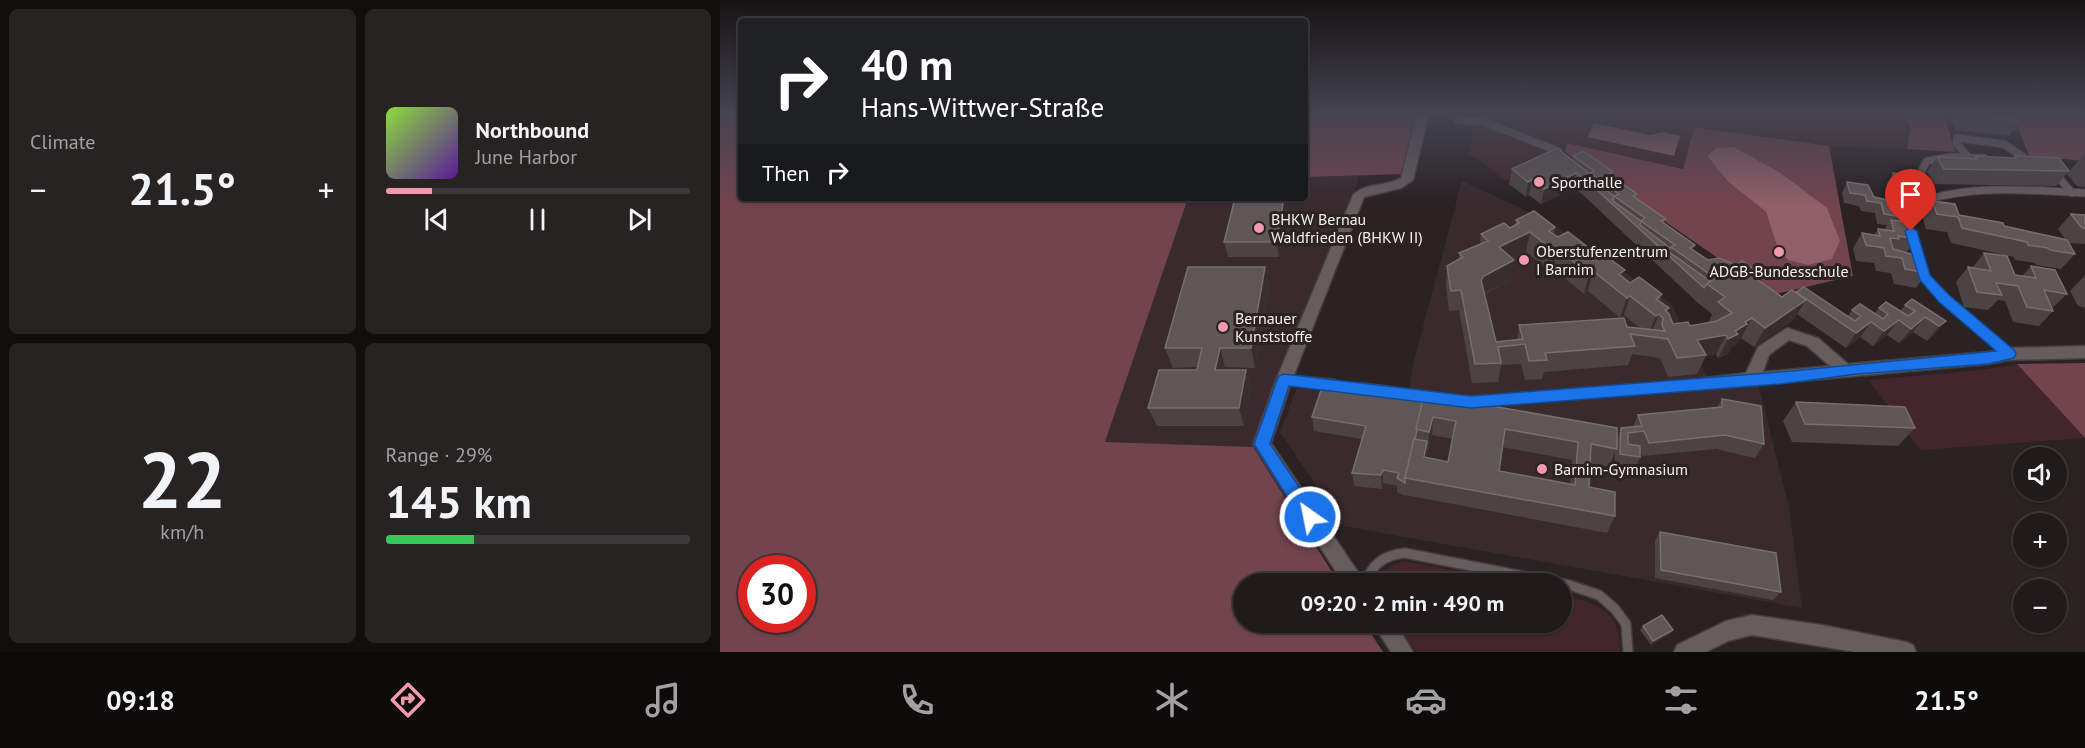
<!DOCTYPE html>
<meta charset="utf-8">
<style>
body{margin:0;font-family:"PT Sans",sans-serif;background:#282323;color:#f1f3f6;height:100vh;display:flex;flex-direction:column;font-size:22px;white-space:nowrap}
*{box-sizing:border-box;margin:0}
p{font-size:20px;color:#a2a1a2}
.icon{flex:none;width:33px;height:33px;fill:none;stroke:currentColor;stroke-width:2;stroke-linecap:round;stroke-linejoin:round}
.map{position:relative;flex:1;overflow:hidden}
.sheet{display:flex;flex-direction:column;gap:9px;padding:9px;background:#120e0e;width:720px}
.sheet>*{flex:none}
.hud{position:absolute;left:18px;top:18px;width:570px;height:183px;border-radius:6px;box-shadow:0 2px 4px #0004,0 0 0 2px #3d3839;background:#202124;color:#fff;overflow:hidden}
.controls{position:absolute;left:1293px;top:447px;display:grid;gap:12px}
.controls a{display:grid;place-items:center;width:54px;height:54px;border-radius:50%;background:#201a1a;box-shadow:0 2px 4px #0004,0 0 0 2px #3d3839;font-size:30px}
.speed{position:absolute;left:18px;top:555px;display:flex;gap:12px;font-size:30px;font-weight:700;text-align:center}
.speed>*{display:grid;place-content:center;width:78px;height:78px;border-radius:50%;background:#201a1a;box-shadow:0 2px 4px #0004,0 0 0 2px #3d3839;line-height:1}
.speed .limit{border:9px solid #d22;background:#fff;color:#111}
.pin{position:absolute;display:grid;place-items:center;width:51px;height:51px;color:#fff;margin:-62px -26px;border-radius:50% 50% 50% 0;rotate:-45deg;box-shadow:0 0 6px #0007}
.pin .icon{rotate:45deg}
.me{position:absolute;width:66px;margin:-33px;rotate:327deg;stroke-linejoin:round;filter:drop-shadow(0 0 4px #0008)}
.turn{display:flex;align-items:center;gap:21px;height:126px;padding:0 24px;font-size:27px}
.turn .icon{width:78px;height:78px;stroke-width:2.5}
.turn b{display:block;font-size:42px;line-height:51px}
.then{display:flex;align-items:center;height:57px;padding:0 24px;background:#0003;gap:12px;font-size:22px}
.big{font-size:45px;font-weight:800;line-height:1.1}
.sheet .tile{flex:1;display:flex;flex-direction:column;justify-content:center;gap:9px;min-width:0;padding:0 21px;border-radius:9px;background:#282323}
.sheet .dial{align-items:center;gap:0}
.dial b{font-size:78px;line-height:1}
.song{display:flex;align-items:center;gap:18px}
.cover{width:72px;height:72px;border-radius:9px;background:linear-gradient(135deg,hsl(90 70% 55%),hsl(270 70% 35%))}
.played{height:6px;border-radius:3px;background:linear-gradient(90deg,#f29aad 15%,#3d3839 15%)}
.keys{display:flex;justify-content:space-around;direction:ltr}
.heat{display:flex;justify-content:space-between;align-items:center;font-size:33px;direction:ltr}
.charge{height:9px;border-radius:4px;background:linear-gradient(90deg,#34c759 29%,#3d3839 0)}
.sheet .tiles{flex:1;display:grid;gap:9px;grid-template-columns:repeat(2,1fr)}
.trip{position:absolute;left:513px;top:573px;width:339px;height:60px;border-radius:30px;background:#201a1a;box-shadow:0 2px 4px #0004,0 0 0 2px #3d3839;font-weight:800;line-height:60px;text-align:center}
.menu{display:flex;height:96px;justify-content:space-around;align-items:center;background:#0d0a0a;color:#a2a1a2}
.menu .icon{width:42px;height:42px}
.menu .active{color:#f29aad}
.menu b{font-size:27px;color:#f1f3f6}
main{display:flex;flex:1;min-height:0}
.map>svg:first-child{display:block}
.built{fill:#392a2d}
.green{fill:#42262c}
.forest{fill:#72444e;fill-rule:evenodd}
.water{fill:#905f69}
.lines{fill:none;stroke-linecap:round;stroke-linejoin:round}
.lane-far1-casing{stroke:#453d3f;stroke-width:9}
.lane-casing{stroke:#453d3f;stroke-width:12}
.street-casing{stroke:#453d3f;stroke-width:3}
.lane-far1{stroke:#675c5e;stroke-width:7}
.lane{stroke:#675c5e;stroke-width:9}
.street{fill:#675c5e;fill-rule:evenodd}
.wall{fill:#4d4345;fill-rule:evenodd}
.shaded-wall{fill:#372e30}
.building{fill:#5f5657;stroke:#776e70;stroke-width:1.5;fill-rule:evenodd}
.route{fill:#1a73e8;stroke:#114b97;stroke-width:1.5}
.poi-dot{fill:#f29aad;stroke:#2a2223;stroke-width:2}
.labels{text-anchor:middle;stroke-width:6;stroke-linejoin:round;paint-order:stroke}
.poi-label{font-size:16px;fill:#f7f0f1;stroke:#2a2223;text-anchor:start}
</style>
<main>
<section class="sheet">
<div class="tiles">
<div class="tile"><p>Climate</p>
<div class="heat"><a>−</a><b class="big">21.5°</b><a>+</a></div>
</div>
<div class="tile">
<div class="song"><i class="cover"></i><div><b>Northbound</b><p>June Harbor</p></div></div>
<div class="played"></div>
<div class="keys"><svg class="icon" aria-label="previous" viewBox="0 0 24 24"><path d="M18 5L8 12l10 7zM5 5v14"/></svg><svg class="icon" aria-label="pause" viewBox="0 0 24 24"><path d="M8 5v14M16 5v14"/></svg><svg class="icon" aria-label="next" viewBox="0 0 24 24"><path d="M6 5l10 7-10 7zM19 5v14"/></svg></div>
</div>
<div class="tile dial"><b>22</b><p>km/h</p></div>
<div class="tile"><p>Range · 29%</p><b class="big">145 km</b><div class="charge"></div></div>
</div>
</section>
<div class="map">
<svg width="1365" height="652" viewBox="0 0 1365 652">
<rect width="100%" height="100%" fill="#2a2223"/>
<!-- built -->
<g class="built">
<path d="M 639,175 L 634,194 L 634,206 L 554,406 L 533,447 L 384,442 L 468,198 L 585,198 L 585,177 Z"/>
<path d="M 742,181 L 822,218 L 951,303 L 990,383 L 1036,376 L 1069,507 L 1082,608 L 623,526 L 560,432 L 580,380 L 689,393 L 693,364 Z"/>
</g>
<!-- green -->
<g class="green">
<path d="M 746,113 L 1184,113 L 1190,127 L 1187,149 L 1109,146 L 974,127 L 963,169 L 847,143 L 845,152 L 785,181 L 757,158 L 748,156 L 754,127 Z"/>
<path d="M 1297,364 L 1365,438 L 1200,450 L 1149,380 L 1261,370 Z"/>
<path d="M 684,561 L 803,583 L 656,583 C 662,570 671,566 684,561 Z"/>
<path d="M 842,594 C 877,605 901,608 900,652 L 696,652 L 675,623 L 842,622 Z"/>
</g>
<!-- forest -->
<g class="forest">
<path d="M 0,113 L 21,113 L 21,198 L 468,198 L 385,442 L 533,447 L 619,583 L 524,584 L 524,622 L 644,623 L 663,652 L 0,652 ZM 82,568 L 82,620 L 32,620 L 32,568 Z"/>
<path d="M 585,113 L 698,113 L 684,174 L 585,177 Z"/>
<path d="M 1184,113 L 1224,113 L 1235,152 L 1187,149 L 1190,127 Z"/>
<path d="M 1292,113 L 1365,113 L 1365,161 L 1309,156 Z"/>
<path d="M 974,127 L 1109,146 L 1133,276 L 1051,295 L 845,152 L 847,143 L 963,169 ZM 1014,147 L 1058,171 L 1082,190 L 1056,244 L 1046,212 L 1008,182 L 987,156 Z"/>
<path d="M 1365,363 L 1365,438 L 1297,364 Z"/>
</g>
<!-- water -->
<g class="water">
<path d="M 874,123 L 930,135 L 942,132 L 960,136 L 954,156 L 868,137 Z"/>
<path d="M 1014,147 L 1058,171 L 1107,208 L 1120,241 L 1112,259 L 1088,265 L 1068,260 L 1056,244 L 1046,212 L 1008,182 L 987,156 L 997,148 Z"/>
</g>
<g class="lines">
<defs>
<g id="lane-far1">
<path d="M 738,120 L 764,122 L 838,151"/>
<path d="M 1247,156 L 1236,143 L 1237,138 L 1284,144 L 1309,161"/>
<path d="M 1335,173 L 1352,193"/>
<path d="M 1208,197 L 1201,172 L 1207,161 L 1231,157 L 1264,158"/>
<path d="M 1275,342 L 1224,298 L 1204,277 L 1185,214 L 1187,207 C 1241,183 1308,190 1365,193"/>
</g>
<g id="lane">
<path d="M 1274,341 L 1289,354"/>
<path d="M 564,380 L 613,384"/>
<path d="M 643,388 L 751,402 L 990,383"/>
<path d="M 645,584 C 652,564 664,555 685,553 L 849,585 L 879,595 L 895,609 L 906,624 L 908,652"/>
</g>
<g id="street">
<path d="M 697,113 L 709,113 L 693,180 L 681,188 L 644,197 L 572,380 L 551,443 L 646,584 L 624,584 L 533,444 L 556,380 L 633,195 C 645,182 666,187 681,178 Z"/>
<path d="M 1067,328 L 1098,338 L 1128,364 L 1268,352 L 1289,348 L 1365,346 L 1365,358 L 1289,360 L 1268,364 L 990,389 L 984,388 L 982,383 L 984,378 L 1026,373 L 1038,347 ZM 1069,340 L 1087,346 L 1110,366 L 1043,372 L 1049,355 Z"/>
<path d="M 1032,615 L 1102,625 L 1186,642 L 1193,645 L 1196,652 L 1135,652 L 1032,635 L 1008,641 L 986,652 L 954,652 L 957,645 L 1006,621 Z"/>
<path d="M 652,622 L 675,622 L 693,652 L 671,652 Z"/>
</g>
</defs>
<!-- lane-far1 casing -->
<use href="#lane-far1" class="lane-far1-casing"/>
<!-- lane casing -->
<use href="#lane" class="lane-casing"/>
<!-- street casing -->
<use href="#street" class="street-casing"/>
<!-- lane-far1 -->
<use href="#lane-far1" class="lane-far1"/>
<!-- lane -->
<use href="#lane" class="lane"/>
<!-- street -->
<use href="#street" class="street"/>
</g>
<!-- wall -->
<g class="wall">
<path d="M 1237,113 L 1305,113 L 1306,116 L 1295,131 L 1293,131 L 1289,136 L 1235,130 L 1232,121 Z"/>
<path d="M 1365,153 L 1365,187 L 1357,186 L 1347,174 Z"/>
<path d="M 853,156 L 893,172 L 892,176 L 916,198 L 946,219 L 944,223 L 975,245 L 973,250 L 988,260 L 1044,276 L 1041,282 L 1062,297 L 1076,293 L 1128,316 L 1132,310 L 1155,313 L 1159,308 L 1180,311 L 1185,305 L 1226,321 L 1214,335 L 1207,341 L 1193,332 L 1179,343 L 1167,335 L 1153,346 L 1140,337 L 1126,348 L 1077,314 L 1074,319 L 1034,347 L 1021,338 L 1019,339 L 1017,344 L 1011,347 L 1008,354 L 998,358 L 996,354 L 986,356 L 977,374 L 948,377 L 940,358 L 912,354 L 908,365 L 824,372 L 822,379 L 805,380 L 801,364 L 781,365 L 778,382 L 752,383 L 739,310 L 729,311 L 726,286 L 727,266 L 739,259 L 739,253 L 760,244 L 761,234 L 790,228 L 795,225 L 796,220 L 835,227 L 834,234 L 838,237 L 869,248 L 867,255 L 873,260 L 903,277 L 910,283 L 942,294 L 940,301 L 949,308 L 947,312 L 953,324 L 970,326 L 989,322 L 992,314 L 978,303 L 862,194 L 853,188 L 821,204 L 809,195 L 806,197 L 789,184 L 792,169 L 852,160 ZM 806,252 L 830,271 L 833,268 L 864,294 L 868,291 L 900,318 L 904,315 L 920,328 L 907,327 L 799,325 L 797,340 L 776,342 L 765,294 L 790,280 L 792,259 Z"/>
<path d="M 1254,156 L 1293,158 L 1295,156 L 1349,171 L 1336,186 L 1214,184 L 1207,172 L 1217,157 L 1252,159 Z"/>
<path d="M 1173,173 L 1201,187 L 1194,198 L 1170,194 L 1167,183 Z"/>
<path d="M 1127,182 L 1154,197 L 1184,217 L 1181,222 L 1196,239 L 1186,253 L 1207,273 L 1196,288 L 1174,284 L 1171,273 L 1156,271 L 1154,263 L 1136,261 L 1133,248 L 1142,233 L 1154,235 L 1158,229 L 1164,230 L 1167,225 L 1157,224 L 1155,213 L 1141,211 L 1139,206 L 1124,203 L 1122,193 Z"/>
<path d="M 569,198 L 559,257 L 508,257 L 504,242 Z"/>
<path d="M 1212,201 L 1239,215 L 1345,239 L 1338,229 L 1351,214 L 1365,215 L 1365,244 L 1349,243 L 1355,254 L 1341,269 L 1316,265 L 1315,263 L 1295,260 L 1294,257 L 1231,243 L 1227,232 L 1206,229 L 1202,216 Z"/>
<path d="M 1264,253 L 1295,275 L 1302,276 L 1311,266 L 1347,294 L 1332,308 L 1333,311 L 1319,326 L 1293,322 L 1285,301 L 1278,300 L 1268,310 L 1244,307 L 1236,282 L 1248,267 L 1252,268 Z"/>
<path d="M 545,267 L 549,287 L 535,368 L 505,367 L 505,370 L 526,370 L 531,389 L 524,426 L 437,426 L 428,408 L 477,370 L 477,367 L 453,368 L 445,348 Z"/>
<path d="M 1365,275 L 1365,308 L 1358,306 L 1350,291 Z"/>
<path d="M 604,381 L 897,438 L 901,428 L 913,427 L 918,415 L 997,407 L 1002,399 L 1044,444 L 1035,458 L 996,449 L 922,456 L 920,451 L 920,457 L 914,471 L 895,468 L 895,452 L 889,467 L 870,463 L 869,487 L 895,516 L 887,533 L 685,495 L 685,496 L 677,492 L 677,486 L 663,483 L 662,489 L 634,486 L 632,473 L 642,439 L 594,431 L 592,417 ZM 712,435 L 732,439 L 728,462 L 706,458 L 707,450 L 708,450 ZM 782,447 L 852,460 L 850,484 L 779,471 Z"/>
<path d="M 1076,402 L 1195,428 L 1178,446 L 1072,442 L 1063,421 Z"/>
<path d="M 940,532 L 1061,592 L 1053,600 L 935,578 L 935,540 Z"/>
<path d="M 923,626 L 953,630 L 950,634 L 931,645 L 920,630 Z"/>
</g>
<!-- shaded-wall -->
<g class="shaded-wall">
<path d="M 856,173 L 853,188 L 821,204 L 824,189 Z"/>
<path d="M 812,180 L 809,195 L 806,197 L 808,182 Z"/>
<path d="M 564,198 L 569,198 L 559,257 L 556,242 Z"/>
<path d="M 810,232 L 806,252 L 776,267 L 779,247 Z"/>
<path d="M 869,248 L 864,268 L 863,252 Z"/>
<path d="M 838,249 L 833,268 L 830,271 L 834,251 Z"/>
<path d="M 794,260 L 790,280 L 761,295 L 761,280 L 764,276 Z"/>
<path d="M 545,267 L 549,287 L 535,368 L 531,348 Z"/>
<path d="M 905,270 L 898,290 L 899,274 Z"/>
<path d="M 873,271 L 868,291 L 864,294 L 869,274 Z"/>
<path d="M 910,296 L 904,315 L 900,318 L 907,298 Z"/>
<path d="M 1086,300 L 1074,319 L 1034,347 L 1045,328 Z"/>
<path d="M 939,314 L 931,334 L 928,335 L 936,316 Z"/>
<path d="M 1205,317 L 1193,332 L 1179,343 L 1191,329 Z"/>
<path d="M 1032,318 L 1021,338 L 1019,339 L 1017,344 L 1011,347 L 1008,354 L 998,358 L 1008,339 L 1015,331 Z"/>
<path d="M 1179,320 L 1167,335 L 1153,346 L 1164,331 Z"/>
<path d="M 1226,321 L 1214,335 L 1207,341 L 1219,326 Z"/>
<path d="M 1151,322 L 1140,337 L 1126,348 L 1136,333 Z"/>
<path d="M 1006,335 L 996,354 L 986,356 L 986,355 L 977,340 Z"/>
<path d="M 500,348 L 505,367 L 501,389 L 495,370 Z"/>
<path d="M 526,370 L 531,389 L 524,426 L 519,408 Z"/>
<path d="M 713,417 L 712,435 L 708,450 L 709,432 Z"/>
<path d="M 707,441 L 706,459 L 704,457 Z"/>
<path d="M 663,470 L 663,483 L 662,489 L 661,475 Z"/>
<path d="M 953,630 L 950,634 L 931,645 L 933,641 Z"/>
</g>
<!-- building -->
<g class="building">
<path d="M 1244,113 L 1305,113 L 1306,116 L 1297,115 L 1299,121 L 1245,115 Z"/>
<path d="M 837,148 L 870,174 L 869,178 L 894,196 L 893,201 L 921,221 L 920,225 L 950,248 L 949,252 L 990,281 L 987,284 L 984,288 L 865,179 L 854,172 L 856,173 L 824,189 L 812,180 L 808,182 L 792,169 Z"/>
<path d="M 863,151 L 893,172 L 889,174 L 917,194 L 913,196 L 946,219 L 941,221 L 975,245 L 970,248 L 988,260 L 999,258 L 1016,265 L 1022,261 L 1044,276 L 1038,280 L 1062,297 L 1072,290 L 1086,300 L 1045,328 L 1032,318 L 1025,322 L 1027,324 L 1015,331 L 1018,334 L 1008,339 L 1006,335 L 977,340 L 986,355 L 957,358 L 948,339 L 910,334 L 915,346 L 825,353 L 827,360 L 809,361 L 805,344 L 778,347 L 781,363 L 755,364 L 741,290 L 731,291 L 727,266 L 743,257 L 739,253 L 768,241 L 761,234 L 784,223 L 790,228 L 799,223 L 796,220 L 814,211 L 835,227 L 829,231 L 838,237 L 848,232 L 869,248 L 863,252 L 873,260 L 883,254 L 905,270 L 899,274 L 910,283 L 919,277 L 942,294 L 936,299 L 949,308 L 945,310 L 949,314 L 953,324 L 968,322 L 970,326 L 997,321 L 1012,313 L 998,302 L 1005,297 L 987,284 L 995,278 L 951,247 L 955,245 L 921,221 L 925,218 L 894,196 L 899,194 L 870,173 L 874,171 L 853,156 ZM 810,232 L 834,251 L 838,249 L 869,274 L 873,271 L 907,298 L 910,296 L 936,316 L 939,314 L 943,318 L 942,325 L 945,331 L 907,327 L 904,318 L 799,325 L 803,339 L 776,342 L 761,280 L 764,276 L 794,260 L 779,247 Z"/>
<path d="M 1254,156 L 1296,158 L 1295,156 L 1339,158 L 1349,171 L 1224,169 L 1217,157 L 1257,159 Z"/>
<path d="M 1173,173 L 1197,176 L 1201,187 L 1176,184 Z"/>
<path d="M 1127,182 L 1148,185 L 1154,197 L 1180,203 L 1184,217 L 1164,214 L 1161,203 L 1147,201 L 1145,195 L 1130,193 Z"/>
<path d="M 515,198 L 564,198 L 556,242 L 504,242 Z"/>
<path d="M 1212,201 L 1235,204 L 1239,215 L 1283,223 L 1284,226 L 1347,240 L 1355,254 L 1330,250 L 1328,248 L 1308,245 L 1307,242 L 1242,228 L 1238,217 L 1217,214 Z"/>
<path d="M 1351,214 L 1365,215 L 1365,228 L 1362,228 Z"/>
<path d="M 1171,220 L 1191,223 L 1196,239 L 1178,236 L 1179,239 L 1170,238 L 1173,249 L 1202,257 L 1207,273 L 1185,269 L 1182,258 L 1166,256 L 1164,248 L 1146,245 L 1142,233 L 1160,236 L 1158,229 L 1174,231 Z"/>
<path d="M 1264,253 L 1287,256 L 1295,275 L 1316,278 L 1311,266 L 1335,270 L 1347,294 L 1324,290 L 1333,311 L 1307,307 L 1298,286 L 1276,283 L 1282,295 L 1257,292 L 1248,267 L 1271,271 Z"/>
<path d="M 468,267 L 545,267 L 531,348 L 500,348 L 495,370 L 526,370 L 519,408 L 428,408 L 439,370 L 477,370 L 482,348 L 445,348 Z"/>
<path d="M 1084,287 L 1135,321 L 1141,316 L 1132,310 L 1140,304 L 1163,319 L 1168,314 L 1159,308 L 1166,302 L 1188,316 L 1195,311 L 1185,305 L 1192,299 L 1226,321 L 1219,326 L 1205,317 L 1191,329 L 1179,320 L 1164,331 L 1151,322 L 1136,333 L 1076,292 Z"/>
<path d="M 604,381 L 704,398 L 695,439 L 694,439 L 685,478 L 685,483 L 677,478 L 679,473 L 663,470 L 661,475 L 632,473 L 646,426 L 592,417 Z"/>
<path d="M 704,394 L 897,428 L 897,449 L 871,444 L 869,487 L 895,492 L 895,516 L 685,478 L 694,439 L 707,441 L 704,457 L 728,462 L 736,421 L 713,417 L 709,432 L 696,429 ZM 785,429 L 858,442 L 855,485 L 779,471 Z"/>
<path d="M 1002,399 L 1041,406 L 1044,444 L 1005,435 L 929,443 L 924,431 L 908,433 L 908,444 L 920,446 L 920,457 L 900,454 L 901,428 L 922,426 L 918,415 L 1002,407 Z"/>
<path d="M 1076,402 L 1185,407 L 1195,428 L 1085,424 Z"/>
<path d="M 940,532 L 1056,553 L 1061,592 L 941,570 Z"/>
<path d="M 942,615 L 953,630 L 933,641 L 923,626 Z"/>
</g>
<!-- sky -->
<linearGradient id="sky" x2="0" y2="1"><stop stop-color="#171313"/><stop offset="0.55" stop-color="#444450"/><stop offset="1" stop-color="#444450" stop-opacity="0"/></linearGradient>
<rect width="1365" height="204" fill="url(#sky)"/>
<!-- route -->
<path class="route" d="M 1191,227 L 1197,231 L 1210,275 L 1229,295 L 1294,350 L 1296,354 L 1294,358 L 1268,364 L 1137,374 L 1061,384 L 751,408 L 569,386 L 550,444 L 596,512 L 598,517 L 596,523 L 590,525 L 584,523 L 534,444 L 557,380 L 559,376 L 564,374 L 751,396 L 1061,372 L 1276,351 L 1219,302 L 1200,280 L 1185,231 Z"/>
<!-- markers -->
<g class="poi-dot">
<circle cx="819" cy="182" r="6"/>
<circle cx="539" cy="228" r="6"/>
<circle cx="1059" cy="252" r="6"/>
<circle cx="804" cy="260" r="6"/>
<circle cx="503" cy="327" r="6"/>
<circle cx="822" cy="469" r="6"/>
</g>
<g class="labels">
<!-- poi labels -->
<g class="poi-label">
<text x="831" y="188">Sporthalle</text>
<text x="551" y="225">BHKW Bernau<tspan x="551" dy="18">Waldfrieden (BHKW II)</tspan></text>
<text x="816" y="257">Oberstufenzentrum<tspan x="816" dy="18">I Barnim</tspan></text>
<text x="1059" y="277" text-anchor="middle">ADGB-Bundesschule</text>
<text x="515" y="324">Bernauer<tspan x="515" dy="18">Kunststoffe</tspan></text>
<text x="834" y="475">Barnim-Gymnasium</text>
</g>
</g>
</svg>
<div class="controls">
<a><svg class="icon" aria-label="sound" viewBox="0 0 24 24"><path d="M4 9h4l5-4v14l-5-4H4zM17 9q2 3 0 6"/></svg></a>
<a>+</a>
<a>−</a>
</div>
<div class="speed"><div class="limit">30</div></div>
<div class="pin" style="left:1191px;top:231px;background:#d93025"><svg class="icon" aria-label="arrive" viewBox="0 0 24 24"><path d="M6 21V4h12l-3 4 3 4H6"/></svg></div>
<svg class="me" style="left:590px;top:517px" viewBox="-20 -20 40 40"><circle r="17" fill="#1a73e8" stroke="#fff" stroke-width="3"/><path d="M0-11L8 9 0 5-8 9z" fill="#fff"/></svg>
<div class="trip">09:20 · 2 min · 490 m</div>
<div class="hud">
<div class="turn"><svg class="icon" aria-label="right" viewBox="0 0 24 24"><path d="M7 20v-9h11M14 6l5 5-5 5"/></svg><div><b>40 m</b>Hans-Wittwer-Straße</div></div>
<div class="then">Then<svg class="icon" aria-label="right" viewBox="0 0 24 24"><path d="M7 20v-9h11M14 6l5 5-5 5"/></svg></div>
</div>
</div>
</main>
<nav class="menu">
<b>09:18</b>
<svg class="icon active" aria-label="directions" viewBox="0 0 24 24"><path d="M12 3l9 9-9 9-9-9zM9 14v-3h6M13 9l2 2-2 2"/></svg>
<svg class="icon" aria-label="music" viewBox="0 0 24 24"><path d="M9 18V5l10-2v13"/><circle cx="6" cy="18" r="3"/><circle cx="16" cy="16" r="3"/></svg>
<svg class="icon" aria-label="phone" viewBox="0 0 24 24"><path d="M5 4h4l2 5-3 2q2 4 5 5l2-3 5 2v4C11 20 4 13 5 4z"/></svg>
<svg class="icon" aria-label="climate" viewBox="0 0 24 24"><path d="M12 3v18M4 7l16 10M4 17L20 7"/></svg>
<svg class="icon" aria-label="car" viewBox="0 0 24 24"><path d="M5 17H2v-5l4-1 3-4h7l3 4 3 1v5h-3M9 17h6M6 11h13"/><circle cx="7" cy="17" r="2"/><circle cx="17" cy="17" r="2"/></svg>
<svg class="icon" aria-label="filters" viewBox="0 0 24 24"><path d="M4 7h16M4 17h16"/><circle cx="9" cy="7" r="2"/><circle cx="15" cy="17" r="2"/></svg>
<b>21.5°</b>
</nav>
